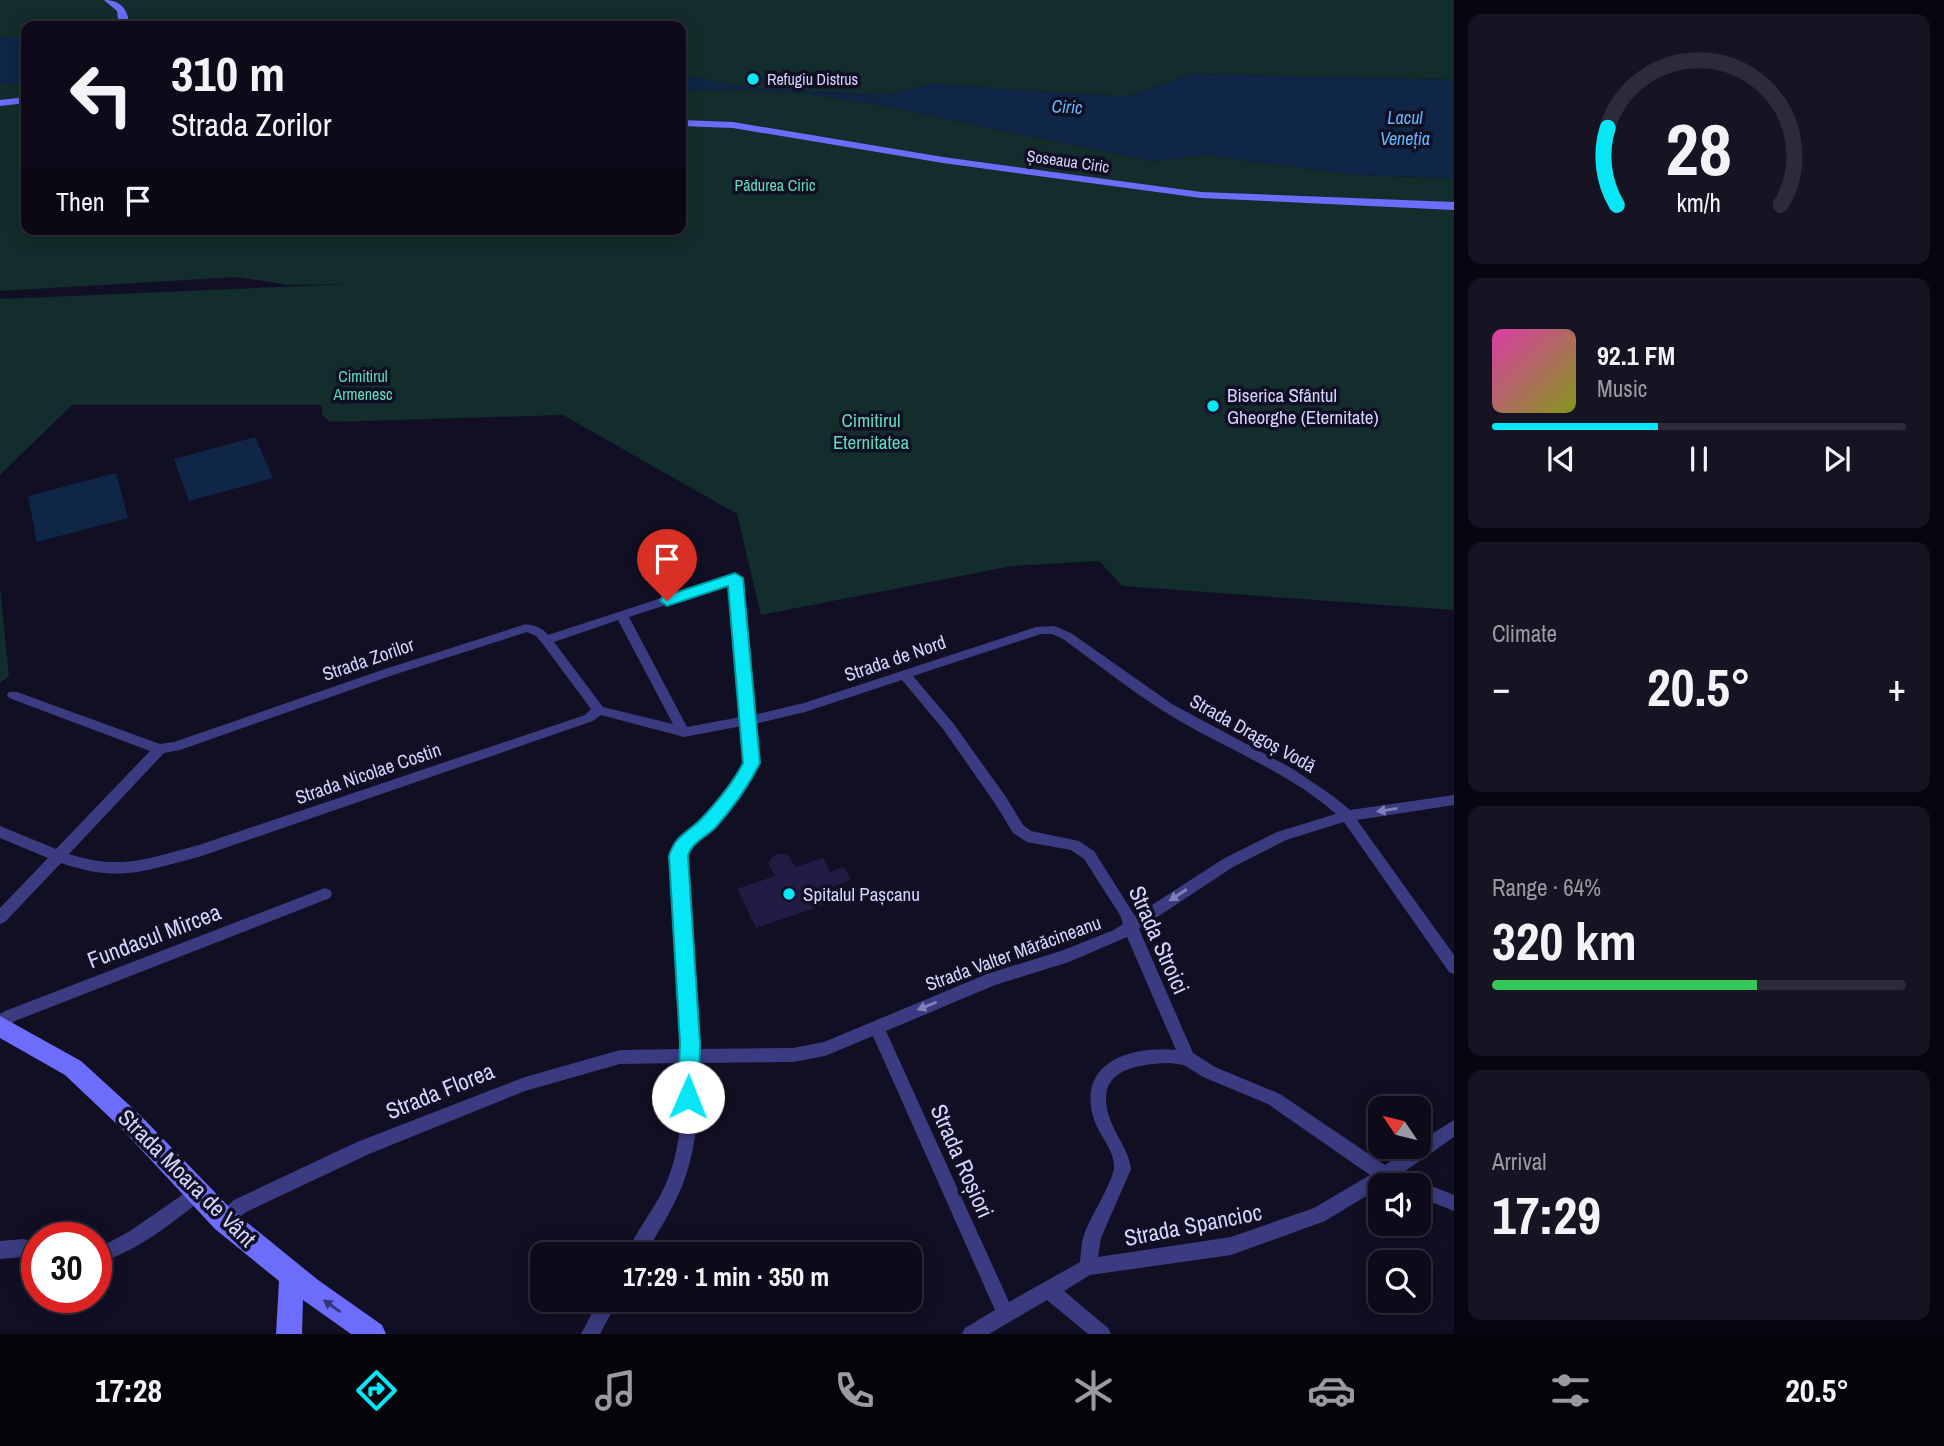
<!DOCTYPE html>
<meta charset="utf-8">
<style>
body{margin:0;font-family:"Archivo Narrow",sans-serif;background:#161423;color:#f1f3f6;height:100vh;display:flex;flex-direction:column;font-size:26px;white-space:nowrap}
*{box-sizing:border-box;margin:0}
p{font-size:23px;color:#9a9ba2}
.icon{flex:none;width:38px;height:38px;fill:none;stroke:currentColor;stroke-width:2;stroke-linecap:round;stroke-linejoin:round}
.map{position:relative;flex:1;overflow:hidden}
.side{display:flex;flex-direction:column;gap:14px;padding:14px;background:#07060e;width:490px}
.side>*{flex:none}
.top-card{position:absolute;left:21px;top:21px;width:665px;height:214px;border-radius:14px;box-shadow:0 4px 18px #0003,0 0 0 2px #2d2b39;background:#0d0b1a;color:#f1f3f6;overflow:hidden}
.needle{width:46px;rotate:305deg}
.fabs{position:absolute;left:1368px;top:1096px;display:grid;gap:14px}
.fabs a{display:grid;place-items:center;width:63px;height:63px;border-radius:14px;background:#0d0b1a;box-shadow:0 4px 18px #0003,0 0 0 2px #2d2b39;font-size:35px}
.speed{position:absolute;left:21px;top:1222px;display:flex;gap:14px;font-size:35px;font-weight:700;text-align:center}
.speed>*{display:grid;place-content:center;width:91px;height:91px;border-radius:50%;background:#0d0b1a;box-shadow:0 4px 18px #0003,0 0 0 2px #2d2b39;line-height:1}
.speed .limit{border:10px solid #d22;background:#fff;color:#111}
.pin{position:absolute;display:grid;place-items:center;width:60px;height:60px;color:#fff;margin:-72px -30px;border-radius:50% 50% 50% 0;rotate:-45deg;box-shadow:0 0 7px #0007}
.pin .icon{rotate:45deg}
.me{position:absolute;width:77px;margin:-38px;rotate:1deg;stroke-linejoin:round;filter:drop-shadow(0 0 5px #0008)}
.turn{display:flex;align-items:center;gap:24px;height:147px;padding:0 35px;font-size:32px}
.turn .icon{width:91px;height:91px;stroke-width:2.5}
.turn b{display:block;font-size:49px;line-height:60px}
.then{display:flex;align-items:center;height:66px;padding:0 35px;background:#0003;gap:14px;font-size:26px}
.big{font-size:52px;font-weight:800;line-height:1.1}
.side .card{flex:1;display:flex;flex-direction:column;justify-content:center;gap:10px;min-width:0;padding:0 24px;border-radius:14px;background:#161423}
.side .dial{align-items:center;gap:0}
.dial svg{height:182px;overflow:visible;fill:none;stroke:#2d2b39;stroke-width:7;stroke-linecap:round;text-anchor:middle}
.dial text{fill:#f1f3f6;stroke:none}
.song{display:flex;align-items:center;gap:21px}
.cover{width:84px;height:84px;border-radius:10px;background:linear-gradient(135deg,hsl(320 70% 55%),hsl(70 70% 35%))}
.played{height:7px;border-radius:4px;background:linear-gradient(90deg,#07e6f5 40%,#2d2b39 40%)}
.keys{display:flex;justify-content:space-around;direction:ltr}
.heat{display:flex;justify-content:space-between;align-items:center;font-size:38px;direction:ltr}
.charge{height:10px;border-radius:5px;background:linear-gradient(90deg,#34c759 64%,#2d2b39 0)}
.trip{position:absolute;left:530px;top:1242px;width:392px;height:70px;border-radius:14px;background:#0d0b1a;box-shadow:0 4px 18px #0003,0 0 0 2px #2d2b39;font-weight:800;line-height:70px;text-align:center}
.tab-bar{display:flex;height:112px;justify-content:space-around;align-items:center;background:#05040a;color:#9a9ba2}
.tab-bar .icon{width:49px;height:49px}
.tab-bar .on{color:#07e6f5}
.tab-bar b{font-size:32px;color:#f1f3f6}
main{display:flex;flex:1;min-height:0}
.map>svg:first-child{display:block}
.green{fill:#122d2b}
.water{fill:#0f2647}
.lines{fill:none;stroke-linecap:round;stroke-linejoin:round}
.stream{stroke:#0f2647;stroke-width:2}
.building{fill:#221b44}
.street{fill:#3b3b81;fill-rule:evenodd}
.secondary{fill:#6c6dfb;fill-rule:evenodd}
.oneway{fill:#807fb9}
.oneway2{fill:#353579}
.route{fill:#07e6f5;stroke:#05969f;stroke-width:2}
.poi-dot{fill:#07e6f5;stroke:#110f23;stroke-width:2.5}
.labels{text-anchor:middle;stroke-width:7;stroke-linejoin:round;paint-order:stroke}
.far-poi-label{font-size:16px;fill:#d5d2fe;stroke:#110f23;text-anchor:start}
.far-street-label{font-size:16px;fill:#d5d2fe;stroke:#110f23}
.far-park-label{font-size:16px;fill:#60dcb8;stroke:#110f23}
.far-water-label{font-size:18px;font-style:italic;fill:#63bafb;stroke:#110f23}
.poi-label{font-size:19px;fill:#d5d2fe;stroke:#110f23;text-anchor:start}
.park-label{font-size:19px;fill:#60dcb8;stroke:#110f23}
.street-label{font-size:19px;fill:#d5d2fe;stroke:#110f23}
.near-street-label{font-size:23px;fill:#d5d2fe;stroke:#110f23}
</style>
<main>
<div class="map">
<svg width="1454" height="1334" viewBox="0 0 1454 1334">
<rect width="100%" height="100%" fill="#110f23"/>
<!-- green -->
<g class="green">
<path d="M 0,0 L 1454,0 L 1454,80 L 1192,74 L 1127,97 L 930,84 L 879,97 L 745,87 L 681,75 L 681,26 L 26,26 L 26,37 L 0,37 Z"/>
<path d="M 0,84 L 26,84 L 26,229 L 681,229 L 681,91 L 732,89 L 804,93 L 870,103 L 1152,161 L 1207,155 L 1356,175 L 1454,178 L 1454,610 L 1122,586 L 1099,561 L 1012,566 L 761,615 L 737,514 L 563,415 L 330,422 L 322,414 L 322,405 L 72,405 L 0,475 L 0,299 L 349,284 L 288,285 L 238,277 L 0,291 Z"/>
<path d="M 0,588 L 9,676 L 0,683 Z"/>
</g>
<!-- water -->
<g class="water">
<rect x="0" y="37" width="26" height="47"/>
<path d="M 1192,74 L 1454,80 L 1454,178 L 1356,175 L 1207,155 L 1152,161 L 870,103 L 804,93 L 732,89 L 681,91 L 681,75 L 745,87 L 879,97 L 930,84 L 1127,97 Z"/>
<path d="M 255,437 L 273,478 L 189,501 L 174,459 Z"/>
<path d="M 116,473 L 128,518 L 37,542 L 28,496 Z"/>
</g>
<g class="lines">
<!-- stream -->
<path class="stream" d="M 819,91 L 888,96"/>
</g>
<!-- building -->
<g class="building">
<path d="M 1209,399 L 1221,401 L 1223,408 L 1218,414 L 1214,415 L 1203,412 L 1205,409 L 1202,408 Z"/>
<path d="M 781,853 L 789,856 L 795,867 L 823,858 L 830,872 L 844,867 L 851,880 L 834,886 L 841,899 L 756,928 L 737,889 L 775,876 L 768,863 L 773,856 Z"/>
</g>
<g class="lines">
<!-- street -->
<g class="street">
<path d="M 735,574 L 741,578 L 754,715 L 804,703 L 1036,627 L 1054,626 L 1071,633 L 1172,704 L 1293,769 L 1333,796 L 1350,810 L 1454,795 L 1454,805 L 1357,820 L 1454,955 L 1454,974 L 1449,972 L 1344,822 L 1286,840 L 1233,867 L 1139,929 L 1193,1053 L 1215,1067 L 1280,1094 L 1385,1165 L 1413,1146 L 1419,1146 L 1419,1142 L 1454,1120 L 1454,1137 L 1401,1174 L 1415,1179 L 1416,1182 L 1419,1181 L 1454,1195 L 1454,1211 L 1419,1197 L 1419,1185 L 1381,1185 L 1381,1187 L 1325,1221 L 1231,1255 L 1090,1275 L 1064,1291 L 1108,1328 L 1111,1334 L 1088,1334 L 1047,1300 L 989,1334 L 962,1334 L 965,1328 L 995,1310 L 873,1036 L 825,1056 L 793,1062 L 698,1063 C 699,1099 698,1137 687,1172 C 678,1202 660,1228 645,1255 L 626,1255 C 636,1231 653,1211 664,1188 C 682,1150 683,1104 682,1063 L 620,1064 L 525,1091 L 369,1154 L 246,1212 L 230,1226 L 224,1229 L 218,1226 L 215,1220 L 218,1214 L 234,1200 L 357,1142 L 525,1077 L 620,1050 L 682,1049 L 673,931 L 672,856 L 679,841 L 716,805 L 745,763 L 742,726 L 684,737 L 601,715 L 593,721 L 199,857 C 142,871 120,883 61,863 L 5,922 L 0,924 L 0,908 L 48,858 L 0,838 L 0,826 L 56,849 L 150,751 L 9,698 L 7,695 L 9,692 L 17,692 L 160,744 L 174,742 L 385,669 L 523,625 C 531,623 543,628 548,635 ZM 730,584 L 741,717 L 687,727 L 629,617 ZM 618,620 L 673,724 L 603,707 L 554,642 ZM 527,632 L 536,636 L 542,643 L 591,709 L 585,715 L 199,845 C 149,858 121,871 69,854 L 164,753 L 180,750 L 393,675 ZM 1041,634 L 1052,634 L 1063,639 C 1101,667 1138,696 1178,720 C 1231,751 1289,773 1336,814 L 1277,832 L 1223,859 L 1135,916 L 1094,851 L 1079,841 L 1031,831 L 1023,825 L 1006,797 L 953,723 L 913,676 ZM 902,680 L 943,729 L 996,805 L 1013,833 L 1027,842 L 1071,850 L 1084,859 L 1120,915 L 1123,924 L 1114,930 L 1061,951 L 987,974 L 824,1042 L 793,1048 L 697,1049 L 687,931 L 686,856 L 692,845 L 713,827 L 731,806 L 759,763 L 755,724 L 805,712 ZM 1127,937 L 1176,1050 C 1129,1045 1074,1064 1095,1122 C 1100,1136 1114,1150 1114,1166 C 1115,1179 1089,1219 1084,1235 C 1081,1243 1081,1253 1080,1262 L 1009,1302 L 886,1031 L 995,985 L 1069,962 ZM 1170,1063 L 1184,1065 L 1203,1077 L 1268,1104 L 1370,1175 L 1314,1208 L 1231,1237 L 1098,1257 L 1101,1238 L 1131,1169 C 1129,1150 1116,1137 1110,1119 C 1093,1071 1133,1064 1170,1063 Z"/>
<path d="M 325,888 L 330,890 L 332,894 L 330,898 L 15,1021 L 0,1030 L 0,1014 L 5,1011 Z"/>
<path d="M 198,1184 L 204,1186 L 206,1192 L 204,1198 C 170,1224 138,1251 96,1264 L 96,1246 L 108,1243 L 130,1231 Z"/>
<path d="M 23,1239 L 37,1242 L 37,1260 L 23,1257 L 0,1259 L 0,1241 Z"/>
<path d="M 599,1300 L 618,1300 L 600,1334 L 581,1334 Z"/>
</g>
<!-- secondary -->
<g class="secondary">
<path d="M 104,0 C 121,0 129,10 129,26 L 119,26 L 117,11 Z"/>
<path d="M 26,97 L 26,103 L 0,106 L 0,100 Z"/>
<path d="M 681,120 L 733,122 L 943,157 L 1201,192 L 1454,202 L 1454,210 L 1201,198 L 943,163 L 733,128 L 681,126 Z"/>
<path d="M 0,1016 L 81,1061 L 139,1114 L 233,1211 L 318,1280 L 382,1325 L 386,1334 L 351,1334 L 303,1300 L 302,1334 L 276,1334 L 279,1281 L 215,1229 L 123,1130 L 65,1075 L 0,1038 Z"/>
</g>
</g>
<!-- one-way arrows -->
<defs><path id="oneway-solid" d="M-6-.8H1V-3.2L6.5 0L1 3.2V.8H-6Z" transform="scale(1.75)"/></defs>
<g class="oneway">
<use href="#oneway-solid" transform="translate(1387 810) rotate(171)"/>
<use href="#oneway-solid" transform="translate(1178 895) rotate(147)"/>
<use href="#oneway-solid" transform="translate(927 1006) rotate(158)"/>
</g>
<use class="oneway2" href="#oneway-solid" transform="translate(332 1306) rotate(-145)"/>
<!-- route -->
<path class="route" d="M 735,573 L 743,578 L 760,763 C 748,787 733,808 715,828 C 706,837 691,843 688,856 L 700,1043 L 699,1097 L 696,1103 L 688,1106 L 681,1103 L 678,1097 L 680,1043 L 669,856 C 676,834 688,833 702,818 C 718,801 733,783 743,763 L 728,586 L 667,606 L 660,601 L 662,597 Z"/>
<!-- markers -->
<g class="poi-dot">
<circle cx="753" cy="79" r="7"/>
<circle cx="1213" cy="406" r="7"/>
<circle cx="789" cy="894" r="7"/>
</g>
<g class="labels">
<!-- far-poi labels -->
<g class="far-poi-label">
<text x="767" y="85">Refugiu Distrus</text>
</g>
<!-- far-street labels -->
<g class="far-street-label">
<text transform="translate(1068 161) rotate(8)" y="6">Șoseaua Ciric</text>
</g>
<!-- far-park labels -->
<g class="far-park-label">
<text x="775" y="191">Pădurea Ciric</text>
<text x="363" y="382">Cimitirul<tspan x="363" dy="18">Armenesc</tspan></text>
</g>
<!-- far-water labels -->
<g class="far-water-label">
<text transform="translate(1067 107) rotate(3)" y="6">Ciric</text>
<text x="1405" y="124">Lacul<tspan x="1405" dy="21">Veneția</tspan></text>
</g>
<!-- poi labels -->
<g class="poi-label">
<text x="1227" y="402">Biserica Sfântul<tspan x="1227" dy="22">Gheorghe (Eternitate)</tspan></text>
<text x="803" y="901">Spitalul Pașcanu</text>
</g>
<!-- park labels -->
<g class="park-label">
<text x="871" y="427">Cimitirul<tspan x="871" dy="22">Eternitatea</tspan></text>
</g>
<!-- street labels -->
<g class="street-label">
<text transform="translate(895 658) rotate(-19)" y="7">Strada de Nord</text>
<text transform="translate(368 659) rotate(-19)" y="7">Strada Zorilor</text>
<text transform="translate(1253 733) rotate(29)" y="7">Strada Dragoș Vodă</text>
<text transform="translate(368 773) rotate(-19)" y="7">Strada Nicolae Costin</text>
<text transform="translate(1013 953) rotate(-20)" y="7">Strada Valter Mărăcineanu</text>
</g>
<!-- near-street labels -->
<g class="near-street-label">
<text transform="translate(154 936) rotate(-21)" y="8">Fundacul Mircea</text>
<text transform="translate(1159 940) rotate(66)" y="8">Strada Stroici</text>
<text transform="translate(440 1091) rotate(-22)" y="8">Strada Florea</text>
<text transform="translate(962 1161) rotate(66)" y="8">Strada Roșiori</text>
<text transform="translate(187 1178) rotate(45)" y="8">Strada Moara de Vânt</text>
<text transform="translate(1193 1225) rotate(-11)" y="8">Strada Spancioc</text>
</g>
</g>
</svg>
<div class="fabs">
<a><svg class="needle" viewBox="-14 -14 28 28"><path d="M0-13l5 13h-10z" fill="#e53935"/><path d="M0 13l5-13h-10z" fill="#9a9ba2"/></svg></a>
<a><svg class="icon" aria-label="sound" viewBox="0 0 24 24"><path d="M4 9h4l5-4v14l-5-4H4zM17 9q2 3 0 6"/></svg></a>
<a><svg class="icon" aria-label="search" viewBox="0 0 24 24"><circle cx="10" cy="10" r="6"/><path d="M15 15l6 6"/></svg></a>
</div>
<div class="speed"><div class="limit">30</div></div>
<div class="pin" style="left:667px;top:601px;background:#d93025"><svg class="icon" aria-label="arrive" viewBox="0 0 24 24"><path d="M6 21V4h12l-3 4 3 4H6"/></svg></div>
<svg class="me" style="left:688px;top:1097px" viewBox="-20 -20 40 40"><circle r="19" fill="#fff"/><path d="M0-13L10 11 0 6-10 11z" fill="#07e6f5"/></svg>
<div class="trip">17:29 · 1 min · 350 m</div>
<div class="top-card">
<div class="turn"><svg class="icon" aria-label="left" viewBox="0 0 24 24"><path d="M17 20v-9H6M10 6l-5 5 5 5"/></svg><div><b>310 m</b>Strada Zorilor</div></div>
<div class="then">Then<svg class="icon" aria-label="arrive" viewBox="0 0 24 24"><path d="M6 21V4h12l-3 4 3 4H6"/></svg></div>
</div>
</div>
<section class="side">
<div class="card dial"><svg viewBox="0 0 100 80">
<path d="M14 69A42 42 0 1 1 86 69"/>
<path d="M14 69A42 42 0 0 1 10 35" stroke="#07e6f5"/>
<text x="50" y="56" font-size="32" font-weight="700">28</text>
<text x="50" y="72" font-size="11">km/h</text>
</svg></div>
<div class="card">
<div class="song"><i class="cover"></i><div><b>92.1 FM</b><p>Music</p></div></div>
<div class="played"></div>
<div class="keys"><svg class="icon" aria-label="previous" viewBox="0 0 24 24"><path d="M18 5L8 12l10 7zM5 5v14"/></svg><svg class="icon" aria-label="pause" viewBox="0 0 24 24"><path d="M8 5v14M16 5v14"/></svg><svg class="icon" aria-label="next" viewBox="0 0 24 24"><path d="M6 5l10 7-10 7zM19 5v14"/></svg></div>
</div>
<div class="card"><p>Climate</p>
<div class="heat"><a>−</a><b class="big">20.5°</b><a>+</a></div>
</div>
<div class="card"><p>Range · 64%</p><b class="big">320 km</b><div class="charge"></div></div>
<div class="card"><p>Arrival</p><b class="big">17:29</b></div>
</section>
</main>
<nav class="tab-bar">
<b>17:28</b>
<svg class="icon on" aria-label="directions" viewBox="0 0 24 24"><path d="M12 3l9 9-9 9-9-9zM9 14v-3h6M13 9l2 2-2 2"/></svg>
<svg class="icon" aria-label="music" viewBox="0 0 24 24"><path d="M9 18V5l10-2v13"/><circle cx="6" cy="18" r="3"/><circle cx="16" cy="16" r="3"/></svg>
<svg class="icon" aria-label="phone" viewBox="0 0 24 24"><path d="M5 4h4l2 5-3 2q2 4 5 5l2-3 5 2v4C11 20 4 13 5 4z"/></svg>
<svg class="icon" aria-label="climate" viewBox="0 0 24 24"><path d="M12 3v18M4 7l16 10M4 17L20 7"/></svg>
<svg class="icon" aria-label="car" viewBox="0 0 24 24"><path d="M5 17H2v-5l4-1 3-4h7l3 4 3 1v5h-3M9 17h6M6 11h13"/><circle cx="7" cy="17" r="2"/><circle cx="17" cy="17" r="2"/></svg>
<svg class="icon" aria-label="filters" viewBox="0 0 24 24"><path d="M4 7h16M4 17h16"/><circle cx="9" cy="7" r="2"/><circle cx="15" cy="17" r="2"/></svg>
<b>20.5°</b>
</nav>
